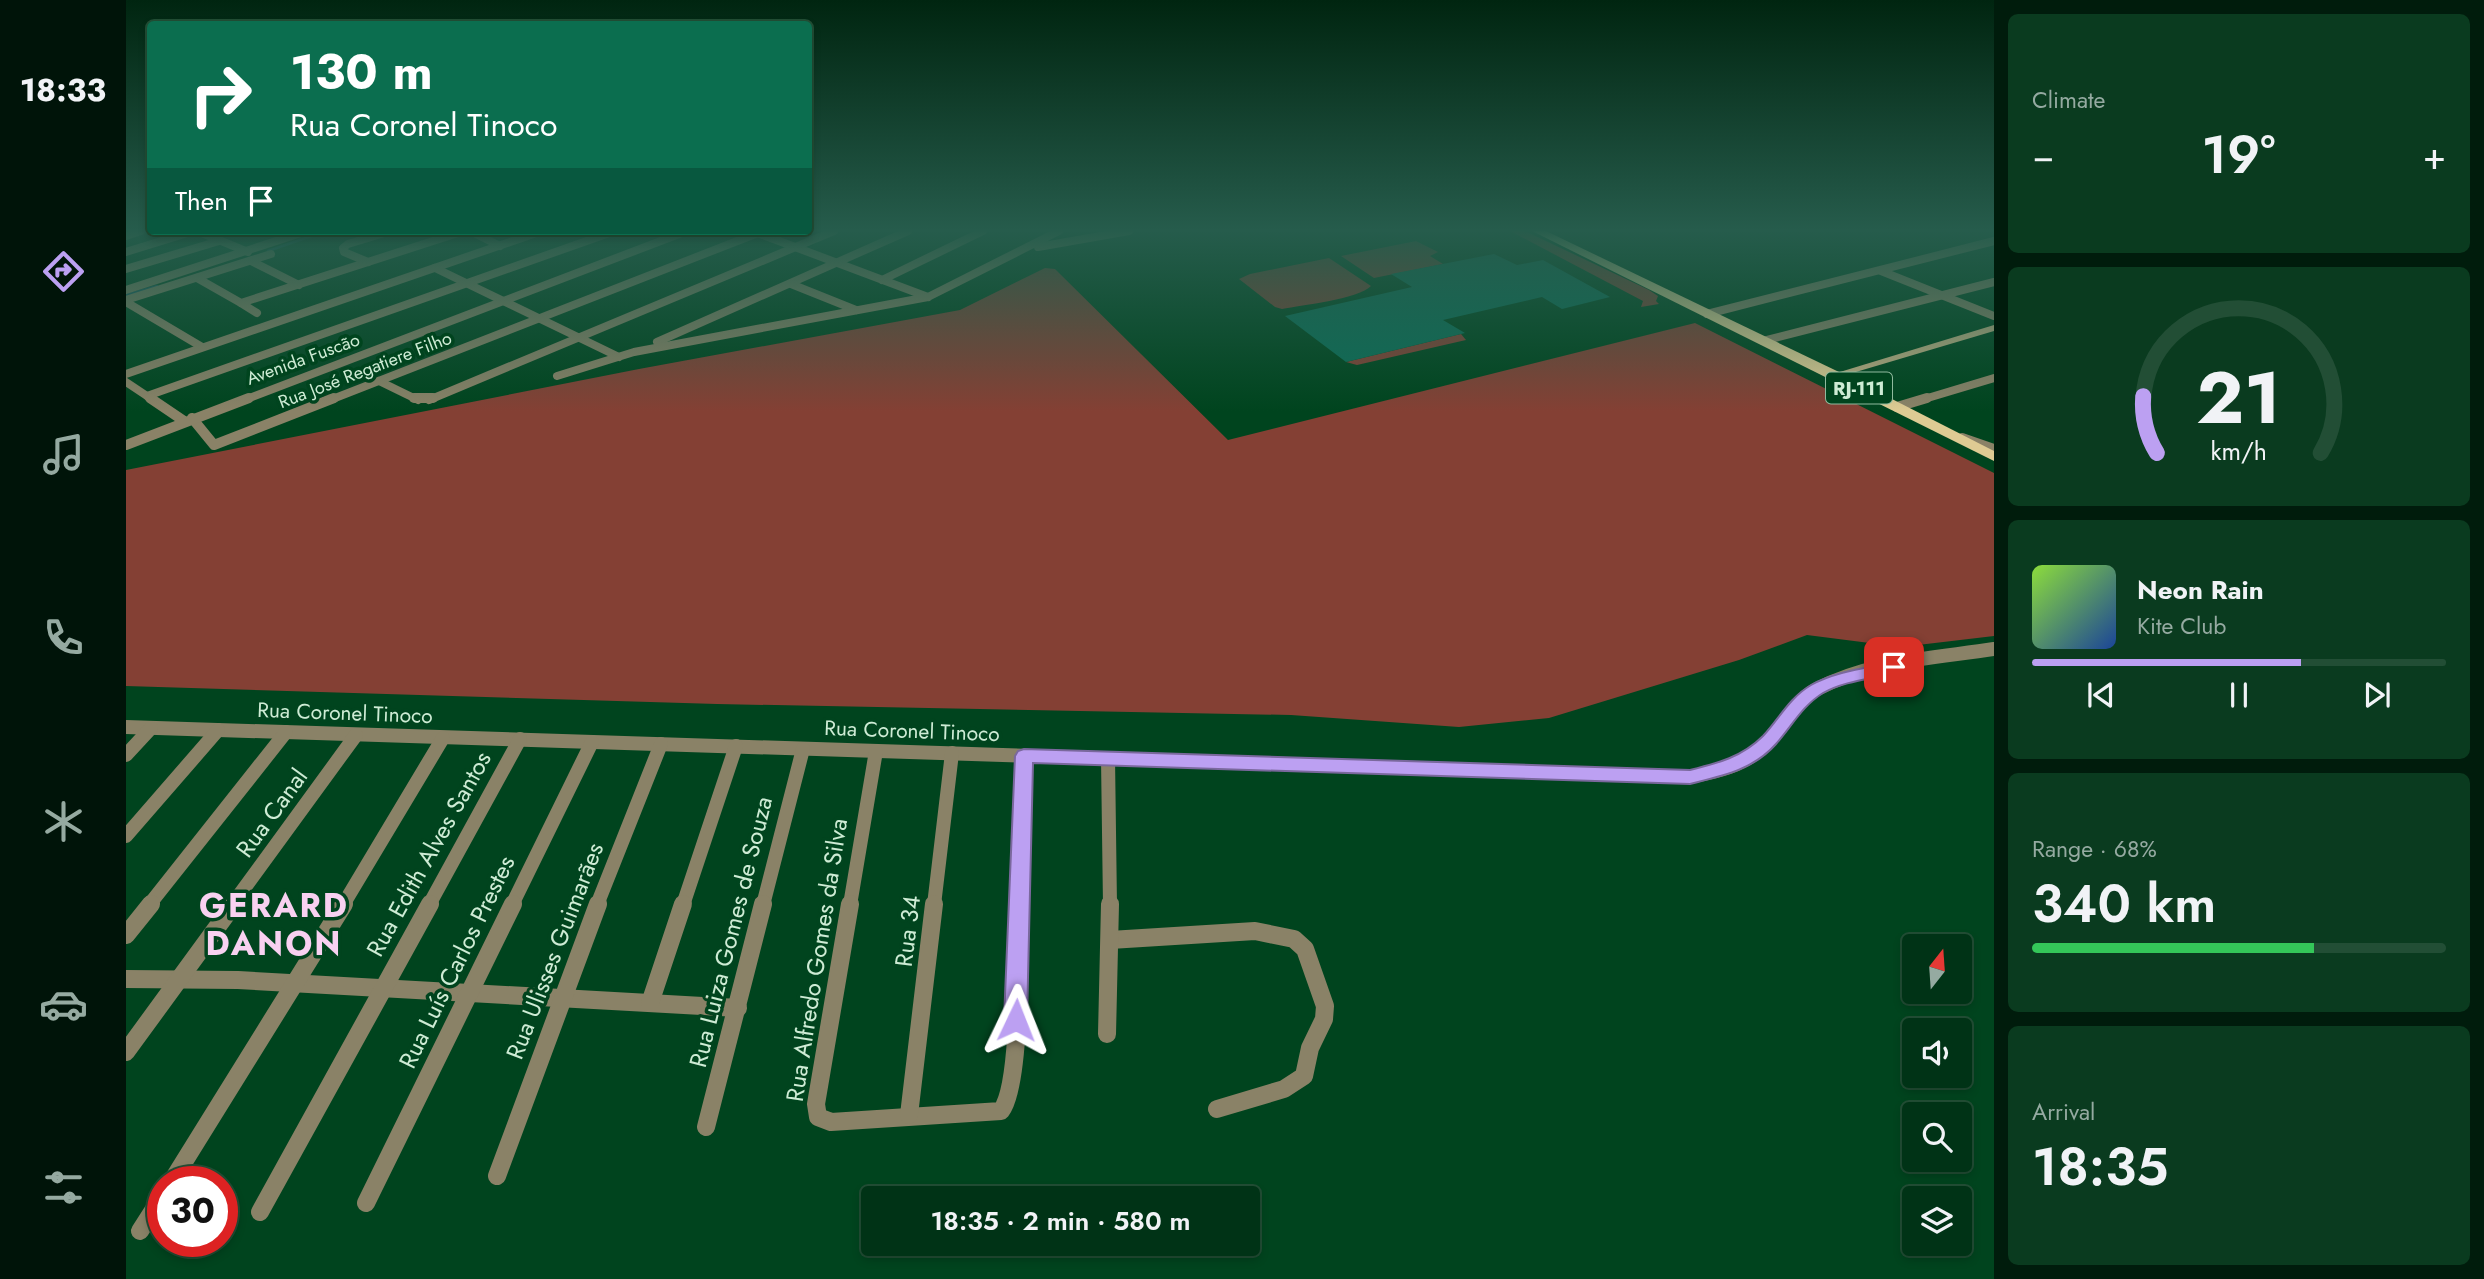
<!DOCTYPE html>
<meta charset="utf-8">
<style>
body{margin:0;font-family:Jost,sans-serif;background:#0a3b1f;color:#f1f3f6;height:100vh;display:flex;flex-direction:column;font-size:26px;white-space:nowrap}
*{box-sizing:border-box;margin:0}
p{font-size:23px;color:#95aaa1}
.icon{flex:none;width:38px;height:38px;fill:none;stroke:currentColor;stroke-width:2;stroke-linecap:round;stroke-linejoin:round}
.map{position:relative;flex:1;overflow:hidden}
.side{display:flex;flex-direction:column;gap:14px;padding:14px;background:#001c0c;width:490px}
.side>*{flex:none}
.guide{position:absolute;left:21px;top:21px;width:665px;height:214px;border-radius:7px;box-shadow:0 4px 10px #0003,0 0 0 2px #224e35;background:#0b6e4f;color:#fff;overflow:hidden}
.needle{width:46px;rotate:17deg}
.buttons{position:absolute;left:1776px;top:934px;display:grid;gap:14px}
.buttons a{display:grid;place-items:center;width:70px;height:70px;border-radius:7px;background:#003316;box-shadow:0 4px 10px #0003,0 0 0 2px #224e35;font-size:35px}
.speed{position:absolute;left:21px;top:1166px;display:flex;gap:14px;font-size:35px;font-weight:700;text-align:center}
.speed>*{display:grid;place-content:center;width:91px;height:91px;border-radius:50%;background:#003316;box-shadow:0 4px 10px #0003,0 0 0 2px #224e35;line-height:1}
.speed .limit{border:10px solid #d22;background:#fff;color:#111}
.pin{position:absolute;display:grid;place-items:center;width:60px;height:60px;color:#fff;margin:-30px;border-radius:14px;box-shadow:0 4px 10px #0006}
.me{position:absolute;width:77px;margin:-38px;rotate:2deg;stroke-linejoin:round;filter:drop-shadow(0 0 5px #0008)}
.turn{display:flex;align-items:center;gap:24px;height:147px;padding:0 28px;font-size:32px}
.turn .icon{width:91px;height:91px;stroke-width:2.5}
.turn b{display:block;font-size:49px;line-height:60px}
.then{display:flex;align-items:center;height:66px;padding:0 28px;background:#0003;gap:14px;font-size:26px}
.big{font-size:52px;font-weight:600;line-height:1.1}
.side .widget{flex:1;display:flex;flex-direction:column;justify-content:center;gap:10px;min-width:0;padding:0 24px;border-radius:10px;background:#0a3b1f}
.side .dial{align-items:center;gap:0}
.dial svg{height:182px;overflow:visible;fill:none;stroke:#224e35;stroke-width:7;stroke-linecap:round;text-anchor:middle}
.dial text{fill:#f1f3f6;stroke:none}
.song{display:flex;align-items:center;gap:21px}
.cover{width:84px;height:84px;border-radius:10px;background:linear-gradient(135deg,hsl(90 70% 55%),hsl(220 70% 35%))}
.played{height:7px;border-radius:4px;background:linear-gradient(90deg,#bca0f2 65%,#224e35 65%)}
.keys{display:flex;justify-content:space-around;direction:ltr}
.heat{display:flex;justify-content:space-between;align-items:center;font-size:38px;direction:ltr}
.charge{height:10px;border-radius:5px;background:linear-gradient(90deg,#34c759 68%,#224e35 0)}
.trip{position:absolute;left:735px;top:1186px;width:399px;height:70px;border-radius:7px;background:#003316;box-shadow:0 4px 10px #0003,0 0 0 2px #224e35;font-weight:600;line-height:70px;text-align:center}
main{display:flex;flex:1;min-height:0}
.menu{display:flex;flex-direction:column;width:126px;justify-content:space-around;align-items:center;background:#001409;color:#95aaa1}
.menu .icon{width:49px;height:49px}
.menu .active{color:#bca0f2}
.menu b{font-size:32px;color:#f1f3f6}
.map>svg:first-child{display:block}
.green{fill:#844034}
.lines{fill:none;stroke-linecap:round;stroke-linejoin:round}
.stream{stroke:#1d5964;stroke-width:2.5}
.building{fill:#0c6d57}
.street-far3{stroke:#8a8267;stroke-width:8}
.street-far2{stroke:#8a8267;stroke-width:10}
.street-far1{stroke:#8a8267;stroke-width:14}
.street{stroke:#8a8267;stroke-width:18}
.secondary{fill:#b9ab80;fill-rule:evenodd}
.primary{fill:#decb93;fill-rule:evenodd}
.route{fill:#bca0f2;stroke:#7a689d;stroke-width:2}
.labels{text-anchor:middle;stroke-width:7;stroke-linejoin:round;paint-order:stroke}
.far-street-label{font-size:18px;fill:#ceecd5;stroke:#00441e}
.shield{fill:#00441e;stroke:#90ba9e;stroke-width:2}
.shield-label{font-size:19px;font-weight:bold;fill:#ceecd5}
.street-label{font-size:21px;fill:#ceecd5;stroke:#00441e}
.near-street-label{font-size:24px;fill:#ceecd5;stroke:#00441e}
.near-district-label{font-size:33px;font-weight:bold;letter-spacing:2px;fill:#f8d1f1;stroke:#00441e}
</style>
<main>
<nav class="menu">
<b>18:33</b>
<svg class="icon active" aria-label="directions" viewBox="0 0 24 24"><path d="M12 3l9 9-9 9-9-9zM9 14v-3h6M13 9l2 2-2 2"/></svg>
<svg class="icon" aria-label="music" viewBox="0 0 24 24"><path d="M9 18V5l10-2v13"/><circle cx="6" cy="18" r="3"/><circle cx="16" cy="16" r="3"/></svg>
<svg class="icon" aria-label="phone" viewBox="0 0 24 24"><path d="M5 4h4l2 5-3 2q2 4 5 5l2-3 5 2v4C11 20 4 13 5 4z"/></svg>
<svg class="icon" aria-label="climate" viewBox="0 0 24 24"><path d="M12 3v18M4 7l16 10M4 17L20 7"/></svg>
<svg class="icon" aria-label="car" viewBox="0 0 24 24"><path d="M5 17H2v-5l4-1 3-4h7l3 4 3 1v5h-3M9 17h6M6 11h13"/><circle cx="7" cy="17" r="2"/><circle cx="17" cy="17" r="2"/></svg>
<svg class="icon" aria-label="filters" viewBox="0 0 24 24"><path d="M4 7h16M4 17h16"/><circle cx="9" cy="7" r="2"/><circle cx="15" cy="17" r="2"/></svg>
</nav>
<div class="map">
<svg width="1868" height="1279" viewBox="0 0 1868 1279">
<rect width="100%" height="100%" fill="#00441e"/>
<!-- green -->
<g class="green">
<path d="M 1399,231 L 1523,290 L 1532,296 L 1530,301 L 1533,304 L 1515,307 L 1517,301 L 1384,231 Z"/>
<path d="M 1290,241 L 1312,252 L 1304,256 L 1317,264 L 1248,278 L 1215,256 Z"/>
<path d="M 1203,258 L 1245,286 C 1233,299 1176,305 1156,309 L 1149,307 L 1113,279 L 1124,274 Z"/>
<path d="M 919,268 L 929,269 L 1102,440 L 1569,323 L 1868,473 L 1868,636 L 1775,647 L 1681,635 L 1613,660 L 1423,718 L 1333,727 L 1165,715 L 591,704 L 0,686 L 0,470 L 513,369 L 834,310 Z"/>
<path d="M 1335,334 L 1340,340 L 1231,365 L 1220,362 Z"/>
</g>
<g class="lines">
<!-- stream -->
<g class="stream">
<path d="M 142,251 L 200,231"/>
<path d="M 0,295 L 31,286"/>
</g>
</g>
<!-- building -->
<path class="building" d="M 1368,254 L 1391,265 L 1417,260 L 1484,297 L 1436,309 L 1416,297 L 1317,320 L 1339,333 L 1220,362 L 1159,316 L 1286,287 L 1265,274 Z"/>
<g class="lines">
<!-- street-far3 -->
<g class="street-far3">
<path d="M 71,231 L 122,252"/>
<path d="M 344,231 L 374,246"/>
<path d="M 629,232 L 802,297"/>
<path d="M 0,236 L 15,231"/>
<path d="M 912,247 L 1003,231"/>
<path d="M 0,252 L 68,231"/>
<path d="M 125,261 L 173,285"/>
<path d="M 242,262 L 218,252 L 217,248 L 222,244 L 265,231"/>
<path d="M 309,268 L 493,357"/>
<path d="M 0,269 L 93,241"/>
<path d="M 1755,271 L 1868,316"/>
<path d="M 71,278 L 115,303 L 338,231"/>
<path d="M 756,280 L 857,231"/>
<path d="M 665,284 L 730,310"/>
<path d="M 0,290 L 181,231"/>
<path d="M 0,300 L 145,254"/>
<path d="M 0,302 L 76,347"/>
<path d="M 115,303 L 131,313"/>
<path d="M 1581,314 L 1868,241"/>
<path d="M 1637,341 L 1868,282"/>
<path d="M 531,342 L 782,231"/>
<path d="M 0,374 L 416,231"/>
<path d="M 431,376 L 508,352 L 802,297 L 933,231"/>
<path d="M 253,381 L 292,400"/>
<path d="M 0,382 L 27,400"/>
<path d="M 21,396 L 489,231"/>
<path d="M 118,400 L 561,231"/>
<path d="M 204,400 L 637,231"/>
<path d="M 303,400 L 708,231"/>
<path d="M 1795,400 L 1868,378"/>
</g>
<!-- street-far2 -->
<g class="street-far2">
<path d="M 24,398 L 58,421"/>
<path d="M 288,398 L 307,398"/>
<path d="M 1771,407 L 1801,398"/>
<path d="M 66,418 L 88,445 L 208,398"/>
<path d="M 1836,438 L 1868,449"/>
<path d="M 0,445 L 123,398"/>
</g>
<!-- street-far1 -->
<g class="street-far1">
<path d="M 0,727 L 1564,777 C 1590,772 1618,766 1637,747 C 1656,728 1667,702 1691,689 C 1744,661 1810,658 1868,649"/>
<path d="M 0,755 L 25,728"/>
<path d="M 982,758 L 984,905"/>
<path d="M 0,836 L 92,730"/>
<path d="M 23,905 L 160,732"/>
<path d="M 106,905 L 230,735"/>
<path d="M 217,905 L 317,738"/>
<path d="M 303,905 L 394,739"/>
<path d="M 386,905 L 466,742"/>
<path d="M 471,905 L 535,744"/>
<path d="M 557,905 L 610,746"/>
<path d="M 637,905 L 677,749"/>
<path d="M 724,905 L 750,751"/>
<path d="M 808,905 L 826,753"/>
<path d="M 893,905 L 898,756"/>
</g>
<!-- street -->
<g class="street">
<path d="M 724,904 L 690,1104 L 692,1117 L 705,1122 L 875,1111 C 896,1084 892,945 893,904"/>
<path d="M 0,935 L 25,904"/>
<path d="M 984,940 L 1129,931 L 1168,939 L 1179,949 L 1199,1006 L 1198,1019 L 1184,1048 L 1178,1076 L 1158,1089 L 1091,1109"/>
<path d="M 0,979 L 112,980 L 612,1008"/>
<path d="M 524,1003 L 557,904"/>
<path d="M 981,1034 L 984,904"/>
<path d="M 0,1052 L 108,904"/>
<path d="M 783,1115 L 808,904"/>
<path d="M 580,1127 L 637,904"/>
<path d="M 371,1176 L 472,904"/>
<path d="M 46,1181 L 218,904"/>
<path d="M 240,1203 L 387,904"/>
<path d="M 134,1212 L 304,904"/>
<path d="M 14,1231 L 37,1195"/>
</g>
<!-- secondary -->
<path class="secondary" d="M 1868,325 L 1868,331 L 1713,377 L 1704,375 Z"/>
<!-- primary -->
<path class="primary" d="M 1406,231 L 1420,231 L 1713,372 L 1868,451 L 1868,461 Z"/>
</g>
<!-- sky -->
<linearGradient id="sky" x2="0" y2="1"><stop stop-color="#002510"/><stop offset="0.56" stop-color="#265c4c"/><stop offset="1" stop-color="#265c4c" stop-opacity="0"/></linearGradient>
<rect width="1868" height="411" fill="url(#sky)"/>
<!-- route -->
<path class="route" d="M 1768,662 L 1776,667 L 1774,672 C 1749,679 1720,680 1697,693 C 1676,706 1666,726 1650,744 C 1627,770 1596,776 1564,784 L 907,763 L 901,1020 L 897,1027 L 890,1031 L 882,1027 L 878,1020 L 889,756 L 892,751 L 898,749 L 1564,770 C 1592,763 1616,757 1637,736 C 1653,719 1663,698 1685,685 C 1710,671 1741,668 1768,662 Z"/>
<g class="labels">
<!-- far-street labels -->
<g class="far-street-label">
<text transform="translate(177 359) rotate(-20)" y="6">Avenida Fuscão</text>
<text transform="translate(239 370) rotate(-21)" y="6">Rua José Regatiere Filho</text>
</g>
<!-- shield labels -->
<rect class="shield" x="1700" y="372.5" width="66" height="31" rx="5"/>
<g class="shield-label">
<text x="1733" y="395">RJ-111</text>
</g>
<!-- street labels -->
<g class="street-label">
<text transform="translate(219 713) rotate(2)" y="7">Rua Coronel Tinoco</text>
<text transform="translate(786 731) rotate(2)" y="7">Rua Coronel Tinoco</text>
</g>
<!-- near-street labels -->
<g class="near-street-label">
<text transform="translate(146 813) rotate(-54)" y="8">Rua Canal</text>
<text transform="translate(303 854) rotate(-61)" y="8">Rua Edith Alves Santos</text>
<text transform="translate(782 931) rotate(-83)" y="8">Rua 34</text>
<text transform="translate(605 932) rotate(-76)" y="8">Rua Luiza Gomes de Souza</text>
<text transform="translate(429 951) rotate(-69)" y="8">Rua Ulisses Guimarães</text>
<text transform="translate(691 960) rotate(-81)" y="8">Rua Alfredo Gomes da Silva</text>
<text transform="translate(331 962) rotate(-64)" y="8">Rua Luís Carlos Prestes</text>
</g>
<!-- near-district labels -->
<g class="near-district-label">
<text x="148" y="917">GERARD<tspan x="148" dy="38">DANON</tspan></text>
</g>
</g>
</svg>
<div class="buttons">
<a><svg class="needle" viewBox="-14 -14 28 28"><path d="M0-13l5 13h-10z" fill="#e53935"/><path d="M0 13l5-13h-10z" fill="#95aaa1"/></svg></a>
<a><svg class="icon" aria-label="sound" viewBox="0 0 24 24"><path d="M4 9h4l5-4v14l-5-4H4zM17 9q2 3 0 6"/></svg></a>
<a><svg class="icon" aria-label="search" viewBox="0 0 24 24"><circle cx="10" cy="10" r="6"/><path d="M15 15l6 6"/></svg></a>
<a><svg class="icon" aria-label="layers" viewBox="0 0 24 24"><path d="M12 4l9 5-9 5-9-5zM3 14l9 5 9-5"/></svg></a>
</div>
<div class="speed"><div class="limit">30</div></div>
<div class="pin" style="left:1768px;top:667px;background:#d93025"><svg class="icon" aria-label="arrive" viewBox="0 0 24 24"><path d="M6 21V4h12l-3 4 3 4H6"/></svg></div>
<svg class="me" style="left:890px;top:1020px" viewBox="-20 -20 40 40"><path d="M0-17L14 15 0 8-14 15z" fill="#bca0f2" stroke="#fff" stroke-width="4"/></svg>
<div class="trip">18:35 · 2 min · 580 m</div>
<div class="guide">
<div class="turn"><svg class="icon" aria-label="right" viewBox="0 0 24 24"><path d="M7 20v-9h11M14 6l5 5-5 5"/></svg><div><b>130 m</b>Rua Coronel Tinoco</div></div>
<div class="then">Then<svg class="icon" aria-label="arrive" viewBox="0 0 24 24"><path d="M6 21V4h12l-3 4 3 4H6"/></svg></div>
</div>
</div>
<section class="side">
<div class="widget"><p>Climate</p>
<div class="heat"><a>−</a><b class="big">19°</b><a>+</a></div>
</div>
<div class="widget dial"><svg viewBox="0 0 100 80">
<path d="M14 69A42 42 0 1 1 86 69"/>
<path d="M14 69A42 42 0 0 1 8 44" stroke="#bca0f2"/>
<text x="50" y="56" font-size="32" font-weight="700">21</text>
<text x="50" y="72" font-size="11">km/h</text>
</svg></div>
<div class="widget">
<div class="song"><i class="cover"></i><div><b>Neon Rain</b><p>Kite Club</p></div></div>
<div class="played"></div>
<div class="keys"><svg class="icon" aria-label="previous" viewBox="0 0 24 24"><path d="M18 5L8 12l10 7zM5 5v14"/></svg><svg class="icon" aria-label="pause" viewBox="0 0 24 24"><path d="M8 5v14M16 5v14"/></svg><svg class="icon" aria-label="next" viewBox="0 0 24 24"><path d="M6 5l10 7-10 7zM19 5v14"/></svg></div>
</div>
<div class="widget"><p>Range · 68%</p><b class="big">340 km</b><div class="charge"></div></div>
<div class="widget"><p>Arrival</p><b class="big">18:35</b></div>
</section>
</main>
